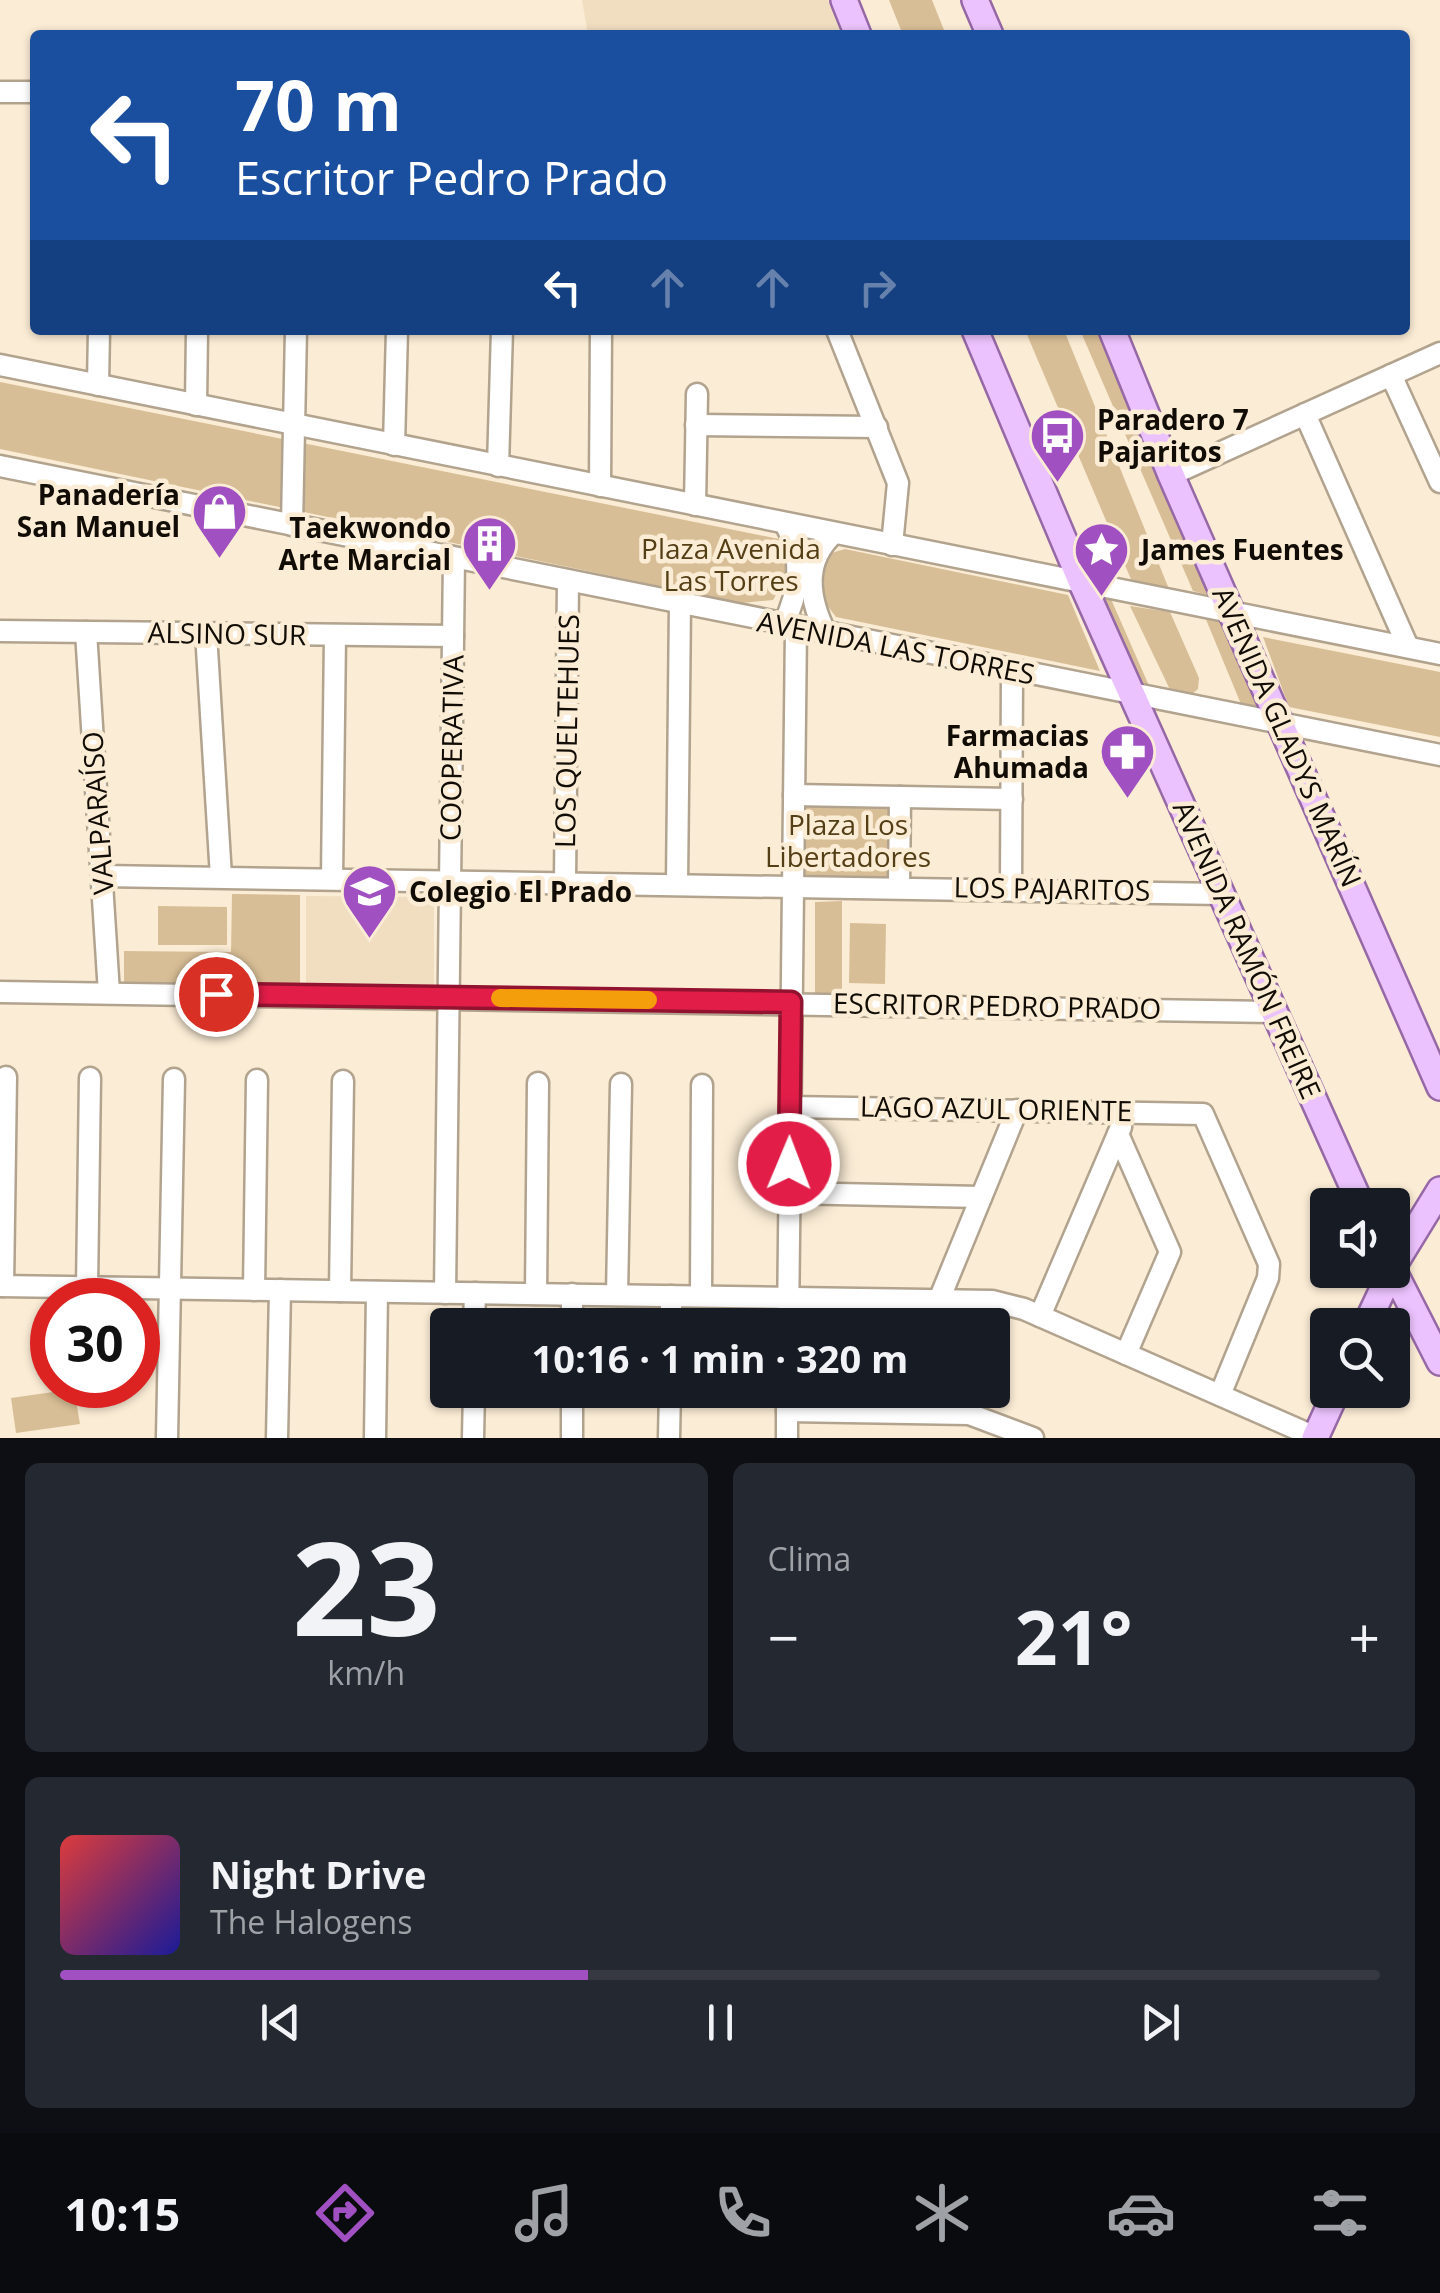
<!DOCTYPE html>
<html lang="es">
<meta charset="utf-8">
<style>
body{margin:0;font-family:"Open Sans",sans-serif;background:#242831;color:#f1f3f6;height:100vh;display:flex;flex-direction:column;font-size:38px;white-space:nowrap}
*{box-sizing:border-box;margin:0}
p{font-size:32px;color:#9ea1a6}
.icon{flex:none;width:55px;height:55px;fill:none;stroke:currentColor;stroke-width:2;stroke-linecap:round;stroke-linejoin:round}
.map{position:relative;height:1438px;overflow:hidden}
.drawer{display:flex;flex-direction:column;gap:25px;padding:25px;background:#0d0f14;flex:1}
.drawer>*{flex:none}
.guide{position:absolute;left:30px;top:30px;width:1380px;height:305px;border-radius:10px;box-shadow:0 2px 8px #0004;background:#1a4fa0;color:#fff;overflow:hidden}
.controls{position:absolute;left:1310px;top:1188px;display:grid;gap:20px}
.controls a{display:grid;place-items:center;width:100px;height:100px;border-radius:10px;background:#171b24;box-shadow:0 2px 8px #0004;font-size:50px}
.speed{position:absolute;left:30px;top:1278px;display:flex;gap:20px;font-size:50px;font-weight:700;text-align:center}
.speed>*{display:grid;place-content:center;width:130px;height:130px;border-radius:50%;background:#171b24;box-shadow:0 2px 8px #0004;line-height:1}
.speed .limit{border:15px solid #d22;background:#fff;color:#111}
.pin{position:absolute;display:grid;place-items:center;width:85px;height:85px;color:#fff;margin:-42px;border:5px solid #fff;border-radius:50%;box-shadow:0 2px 10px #0007}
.me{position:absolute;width:110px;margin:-55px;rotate:1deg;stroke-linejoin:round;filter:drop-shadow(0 0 8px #0008)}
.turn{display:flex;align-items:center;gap:35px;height:210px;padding:0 40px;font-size:45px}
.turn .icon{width:130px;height:130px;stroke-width:2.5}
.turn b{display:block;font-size:70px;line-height:85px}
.lanes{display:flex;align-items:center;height:95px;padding:0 40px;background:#0003;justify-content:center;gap:50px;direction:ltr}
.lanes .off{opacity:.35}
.big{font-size:75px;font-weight:700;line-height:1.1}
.drawer .widget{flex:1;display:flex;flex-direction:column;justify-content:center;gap:15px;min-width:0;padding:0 35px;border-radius:15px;background:#242831}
.drawer .dial{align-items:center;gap:0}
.dial b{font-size:130px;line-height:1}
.song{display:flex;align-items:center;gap:30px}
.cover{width:120px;height:120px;border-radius:15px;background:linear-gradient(135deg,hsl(0 70% 55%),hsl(240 70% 35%))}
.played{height:10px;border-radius:5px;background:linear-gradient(90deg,#a050c1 40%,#363941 40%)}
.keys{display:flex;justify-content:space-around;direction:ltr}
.heat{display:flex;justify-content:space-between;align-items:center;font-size:55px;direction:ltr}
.drawer .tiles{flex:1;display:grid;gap:25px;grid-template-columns:1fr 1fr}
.widget:last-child{grid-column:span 2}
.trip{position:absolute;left:430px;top:1308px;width:580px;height:100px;border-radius:10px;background:#171b24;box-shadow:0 2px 8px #0004;font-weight:700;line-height:100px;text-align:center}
.menu{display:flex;height:160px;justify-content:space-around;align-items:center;background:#090b0e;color:#9ea1a6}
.menu .icon{width:70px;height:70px}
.menu .selected{color:#a050c1}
.menu b{font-size:45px;color:#f1f3f6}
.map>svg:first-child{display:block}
.built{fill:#f1dec1}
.green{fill:#d8be96}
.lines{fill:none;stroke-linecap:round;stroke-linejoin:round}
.minor-casing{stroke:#b1a38e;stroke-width:25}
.major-casing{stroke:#9668a6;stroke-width:30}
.minor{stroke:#fff;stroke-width:20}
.major{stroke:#ebc2fd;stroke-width:25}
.route-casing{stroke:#92132f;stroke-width:25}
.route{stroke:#e11d48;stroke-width:18}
.slow{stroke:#f59e0b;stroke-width:18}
.labels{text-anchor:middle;stroke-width:9;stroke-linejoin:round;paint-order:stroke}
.poi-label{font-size:28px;font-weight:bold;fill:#110c05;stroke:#fbecd5;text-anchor:start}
.park-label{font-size:28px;fill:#543e15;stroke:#fbecd5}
.street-label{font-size:28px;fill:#110c05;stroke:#fbecd5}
</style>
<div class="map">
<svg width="1440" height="1438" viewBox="0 0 1440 1438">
<rect width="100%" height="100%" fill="#fbecd5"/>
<!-- built -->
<g class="built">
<path d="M 582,0 L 828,0 L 842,35 L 588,35 Z"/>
<path d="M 306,896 L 434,897 L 434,985 L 306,984 Z"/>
</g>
<!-- green -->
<g class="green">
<path d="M 889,0 L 932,0 L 946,35 L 903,35 Z"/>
<path d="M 1025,330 L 1064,330 L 1169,589 L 1133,584 Z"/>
<path d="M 1080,330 L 1096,330 L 1211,596 L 1193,591 Z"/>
<path d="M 0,382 L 784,540 L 791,570 L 773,600 L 742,603 L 0,449 Z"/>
<path d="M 845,549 L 1068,595 L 1100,671 L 836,617 L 816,591 L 828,554 Z"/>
<path d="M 1107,590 L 1150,688 L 1142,687 L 1099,593 Z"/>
<path d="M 1130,606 L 1170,612 L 1199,678 L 1198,689 L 1185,700 L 1174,698 Z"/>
<path d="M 1205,617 L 1226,621 L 1261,702 L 1252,710 L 1243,709 Z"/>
<path d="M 1263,637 L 1440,672 L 1440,737 L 1289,707 Z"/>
<path d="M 806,803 L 891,804 L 890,879 L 806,878 L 799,873 L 801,808 Z"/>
<path d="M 232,894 L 300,895 L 300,987 L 124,986 L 124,951 L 231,952 Z"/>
<path d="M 842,901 L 842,994 L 815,994 L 815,902 Z"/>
<path d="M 158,906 L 227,907 L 227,945 L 158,945 Z"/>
<path d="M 850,923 L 886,924 L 885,984 L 849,983 Z"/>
<path d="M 74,1389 L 80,1424 L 16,1433 L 11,1398 Z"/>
</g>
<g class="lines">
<defs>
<g id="minor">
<path d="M 0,92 L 35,92"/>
<path d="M 837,330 L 898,483 L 892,545"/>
<path d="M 0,365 L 1440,654"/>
<path d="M 1391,375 L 1440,482"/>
<path d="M 98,385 L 99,330"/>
<path d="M 196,405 L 197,330"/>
<path d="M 1305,414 L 1408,647"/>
<path d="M 696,425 L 877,427"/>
<path d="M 394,445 L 397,330"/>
<path d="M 0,466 L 1440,755"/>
<path d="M 498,466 L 502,330"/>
<path d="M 1171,475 L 1440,353"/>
<path d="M 600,486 L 601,330"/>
<path d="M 695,505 L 697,394"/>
<path d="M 292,525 L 296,330"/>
<path d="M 783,625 C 799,594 804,555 785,524"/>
<path d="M 0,631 L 453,636"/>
<path d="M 86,632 L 109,993"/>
<path d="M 206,633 L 221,877"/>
<path d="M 826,634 C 809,599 802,562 834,533"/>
<path d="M 794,795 L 1012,799"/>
<path d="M 102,876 L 1223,894"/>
<path d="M 332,878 L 335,635"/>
<path d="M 565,881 L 568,581"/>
<path d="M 677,883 L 680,604"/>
<path d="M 899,886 L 900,797"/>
<path d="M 1011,887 L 1012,672"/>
<path d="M 0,992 L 1274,1012"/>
<path d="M 790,1107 L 1203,1114 L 1269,1264 L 1268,1278 L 1220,1395"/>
<path d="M 1118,1134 L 1170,1252 L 1126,1354"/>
<path d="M 789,1193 L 981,1197"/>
<path d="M 0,1286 L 992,1301 L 1024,1309 L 1315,1437"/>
<path d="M 3,1286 L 6,1077"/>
<path d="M 87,1288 L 90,1078"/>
<path d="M 254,1290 L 257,1080"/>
<path d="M 340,1291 L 343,1081"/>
<path d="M 445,1293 L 454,558"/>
<path d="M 536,1294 L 538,1083"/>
<path d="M 617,1295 L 621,1084"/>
<path d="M 701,1296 L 702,1085"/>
<path d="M 939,1300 L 1017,1110"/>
<path d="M 1040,1316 L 1121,1127"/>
<path d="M 474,1325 L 475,1293"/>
<path d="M 572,1325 L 572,1294"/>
<path d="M 671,1325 L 671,1296"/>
<path d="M 788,1325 L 796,628"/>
<path d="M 787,1411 L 969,1414 L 1033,1438"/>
<path d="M 167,1438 L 174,1079"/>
<path d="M 277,1438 L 280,1290"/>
<path d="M 375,1438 L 377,1292"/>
<path d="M 473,1438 L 474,1390"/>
<path d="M 572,1438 L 572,1390"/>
<path d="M 669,1438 L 670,1390"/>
<path d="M 787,1438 L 787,1390"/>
</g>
<g id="major">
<path d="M 844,0 L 858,35"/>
<path d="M 975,0 L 990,35"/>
<path d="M 975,330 L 1081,581 L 1361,1205"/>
<path d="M 1112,330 L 1171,475 L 1440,1087"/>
<path d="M 1392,1268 L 1440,1362"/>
<path d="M 1392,1268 L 1440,1190"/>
<path d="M 1366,1325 L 1392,1270"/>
<path d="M 1315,1438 L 1337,1390"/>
</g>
</defs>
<!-- minor casing -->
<use href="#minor" class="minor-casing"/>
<!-- major casing -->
<use href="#major" class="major-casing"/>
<!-- minor -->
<use href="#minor" class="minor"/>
<!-- major -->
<use href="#major" class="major"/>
</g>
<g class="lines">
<defs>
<path id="route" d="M 216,994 L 791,1002 L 789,1164"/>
</defs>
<!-- route casing -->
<use href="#route" class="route-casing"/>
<!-- route -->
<use href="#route" class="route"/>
<!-- slow -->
<path class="slow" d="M 500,998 L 648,1000"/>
</g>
<!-- icons -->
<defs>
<symbol id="bus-pin" viewBox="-11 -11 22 30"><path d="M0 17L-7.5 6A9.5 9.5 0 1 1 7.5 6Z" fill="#a050c1" stroke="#fbecd5"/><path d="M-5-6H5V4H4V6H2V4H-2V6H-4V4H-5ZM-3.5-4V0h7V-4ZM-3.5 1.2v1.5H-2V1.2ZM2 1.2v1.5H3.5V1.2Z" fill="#fff"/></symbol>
<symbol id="shop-pin" viewBox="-11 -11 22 30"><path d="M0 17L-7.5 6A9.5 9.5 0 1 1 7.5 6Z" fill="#a050c1" stroke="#fbecd5"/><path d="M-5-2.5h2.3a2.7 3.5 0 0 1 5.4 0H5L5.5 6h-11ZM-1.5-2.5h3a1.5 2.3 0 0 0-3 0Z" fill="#fff"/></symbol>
<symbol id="building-pin" viewBox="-11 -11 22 30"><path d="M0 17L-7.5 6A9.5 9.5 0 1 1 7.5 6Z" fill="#a050c1" stroke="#fbecd5"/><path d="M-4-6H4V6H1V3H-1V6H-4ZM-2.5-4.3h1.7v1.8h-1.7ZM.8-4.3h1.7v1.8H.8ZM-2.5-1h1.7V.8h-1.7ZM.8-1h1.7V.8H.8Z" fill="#fff"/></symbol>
<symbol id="sight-pin" viewBox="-11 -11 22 30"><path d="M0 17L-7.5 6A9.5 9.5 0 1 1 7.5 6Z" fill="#a050c1" stroke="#fbecd5"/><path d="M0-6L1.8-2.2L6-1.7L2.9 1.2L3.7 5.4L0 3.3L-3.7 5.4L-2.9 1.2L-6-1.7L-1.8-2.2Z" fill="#fff"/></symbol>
<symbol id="pharmacy-pin" viewBox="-11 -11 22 30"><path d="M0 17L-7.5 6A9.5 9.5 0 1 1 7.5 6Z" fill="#a050c1" stroke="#fbecd5"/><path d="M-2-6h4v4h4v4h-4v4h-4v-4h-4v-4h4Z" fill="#fff"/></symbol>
<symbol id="school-pin" viewBox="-11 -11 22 30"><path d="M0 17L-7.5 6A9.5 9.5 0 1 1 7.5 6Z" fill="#a050c1" stroke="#fbecd5"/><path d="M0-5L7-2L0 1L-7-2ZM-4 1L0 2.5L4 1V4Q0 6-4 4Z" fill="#fff"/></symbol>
</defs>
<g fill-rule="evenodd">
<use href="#bus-pin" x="1026" y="404" width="63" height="86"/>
<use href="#shop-pin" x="188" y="480" width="63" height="86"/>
<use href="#building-pin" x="458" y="512" width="63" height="86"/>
<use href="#sight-pin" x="1070" y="518" width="63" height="86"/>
<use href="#pharmacy-pin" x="1096" y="720" width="63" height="86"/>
<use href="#school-pin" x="338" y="860" width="63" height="86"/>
</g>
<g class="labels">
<!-- poi labels -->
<g class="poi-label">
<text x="1097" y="430">Paradero 7<tspan x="1097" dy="32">Pajaritos</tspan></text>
<text x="180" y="505" text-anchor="end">Panadería<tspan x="180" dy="32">San Manuel</tspan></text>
<text x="451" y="538" text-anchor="end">Taekwondo<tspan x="451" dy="32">Arte Marcial</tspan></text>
<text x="1141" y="560">James Fuentes</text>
<text x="1089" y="746" text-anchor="end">Farmacias<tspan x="1089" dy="32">Ahumada</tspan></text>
<text x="409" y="902">Colegio El Prado</text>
</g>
<!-- park labels -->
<g class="park-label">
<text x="731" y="559">Plaza Avenida<tspan x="731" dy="32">Las Torres</tspan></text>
<text x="848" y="835">Plaza Los<tspan x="848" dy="32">Libertadores</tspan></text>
</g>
<!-- street labels -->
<g class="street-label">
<text transform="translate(227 634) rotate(1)" y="10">ALSINO SUR</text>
<text transform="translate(896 648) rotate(11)" y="10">AVENIDA LAS TORRES</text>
<text transform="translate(567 731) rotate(-89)" y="10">LOS QUELTEHUES</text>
<text transform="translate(1287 737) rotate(66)" y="10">AVENIDA GLADYS MARÍN</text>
<text transform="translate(452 748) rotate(-89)" y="10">COOPERATIVA</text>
<text transform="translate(98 813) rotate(-94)" y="10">VALPARAÍSO</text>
<text transform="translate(1052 889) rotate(1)" y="10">LOS PAJARITOS</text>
<text transform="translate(1247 950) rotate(66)" y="10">AVENIDA RAMÓN FREIRE</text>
<text transform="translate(997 1006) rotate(1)" y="10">ESCRITOR PEDRO PRADO</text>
<text transform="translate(996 1109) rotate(1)" y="10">LAGO AZUL ORIENTE</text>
</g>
</g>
</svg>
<div class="controls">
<a><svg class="icon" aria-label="sound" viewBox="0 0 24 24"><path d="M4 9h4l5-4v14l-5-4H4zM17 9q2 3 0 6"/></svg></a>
<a><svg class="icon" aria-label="search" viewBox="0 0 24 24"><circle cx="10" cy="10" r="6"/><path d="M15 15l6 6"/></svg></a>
</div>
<div class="speed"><div class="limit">30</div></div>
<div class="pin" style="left:216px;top:994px;background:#d93025"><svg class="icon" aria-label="arrive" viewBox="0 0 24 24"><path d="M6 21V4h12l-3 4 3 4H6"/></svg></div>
<svg class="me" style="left:789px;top:1164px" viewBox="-20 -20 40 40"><circle r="17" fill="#e11d48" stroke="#fff" stroke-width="3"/><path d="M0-11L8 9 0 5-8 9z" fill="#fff"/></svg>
<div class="trip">10:16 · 1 min · 320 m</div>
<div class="guide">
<div class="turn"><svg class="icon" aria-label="left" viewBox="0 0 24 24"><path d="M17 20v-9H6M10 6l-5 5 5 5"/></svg><div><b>70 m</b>Escritor Pedro Prado</div></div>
<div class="lanes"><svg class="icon" aria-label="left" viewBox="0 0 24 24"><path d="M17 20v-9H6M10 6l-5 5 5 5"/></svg><svg class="icon off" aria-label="ahead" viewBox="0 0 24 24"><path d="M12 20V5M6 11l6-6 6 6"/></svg><svg class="icon off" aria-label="ahead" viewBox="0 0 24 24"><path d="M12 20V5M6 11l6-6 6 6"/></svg><svg class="icon off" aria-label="right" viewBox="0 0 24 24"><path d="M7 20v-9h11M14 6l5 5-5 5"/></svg></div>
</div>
</div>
<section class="drawer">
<div class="tiles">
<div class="widget dial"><b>23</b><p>km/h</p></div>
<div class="widget"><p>Clima</p>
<div class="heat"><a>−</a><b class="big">21°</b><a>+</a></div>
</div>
<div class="widget">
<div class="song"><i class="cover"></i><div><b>Night Drive</b><p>The Halogens</p></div></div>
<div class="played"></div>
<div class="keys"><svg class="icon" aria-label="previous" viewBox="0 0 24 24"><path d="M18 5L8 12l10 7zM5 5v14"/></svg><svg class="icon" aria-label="pause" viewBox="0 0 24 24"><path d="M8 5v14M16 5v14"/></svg><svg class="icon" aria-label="next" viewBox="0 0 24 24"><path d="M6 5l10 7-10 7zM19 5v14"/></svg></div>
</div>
</div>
</section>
<nav class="menu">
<b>10:15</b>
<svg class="icon selected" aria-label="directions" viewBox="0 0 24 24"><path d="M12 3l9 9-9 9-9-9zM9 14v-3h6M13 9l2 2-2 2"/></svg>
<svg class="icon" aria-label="music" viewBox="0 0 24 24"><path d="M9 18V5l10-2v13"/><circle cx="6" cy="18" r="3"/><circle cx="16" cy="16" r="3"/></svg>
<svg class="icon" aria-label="phone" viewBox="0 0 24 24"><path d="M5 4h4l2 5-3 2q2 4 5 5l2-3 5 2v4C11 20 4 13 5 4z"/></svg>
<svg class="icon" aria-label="climate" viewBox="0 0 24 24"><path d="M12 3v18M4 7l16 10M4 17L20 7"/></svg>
<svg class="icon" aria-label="car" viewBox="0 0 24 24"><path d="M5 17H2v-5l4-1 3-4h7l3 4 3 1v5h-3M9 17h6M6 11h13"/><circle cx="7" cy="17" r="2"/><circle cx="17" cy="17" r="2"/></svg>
<svg class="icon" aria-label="filters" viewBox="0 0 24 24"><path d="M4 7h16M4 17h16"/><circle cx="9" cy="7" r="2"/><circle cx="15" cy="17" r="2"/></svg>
</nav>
